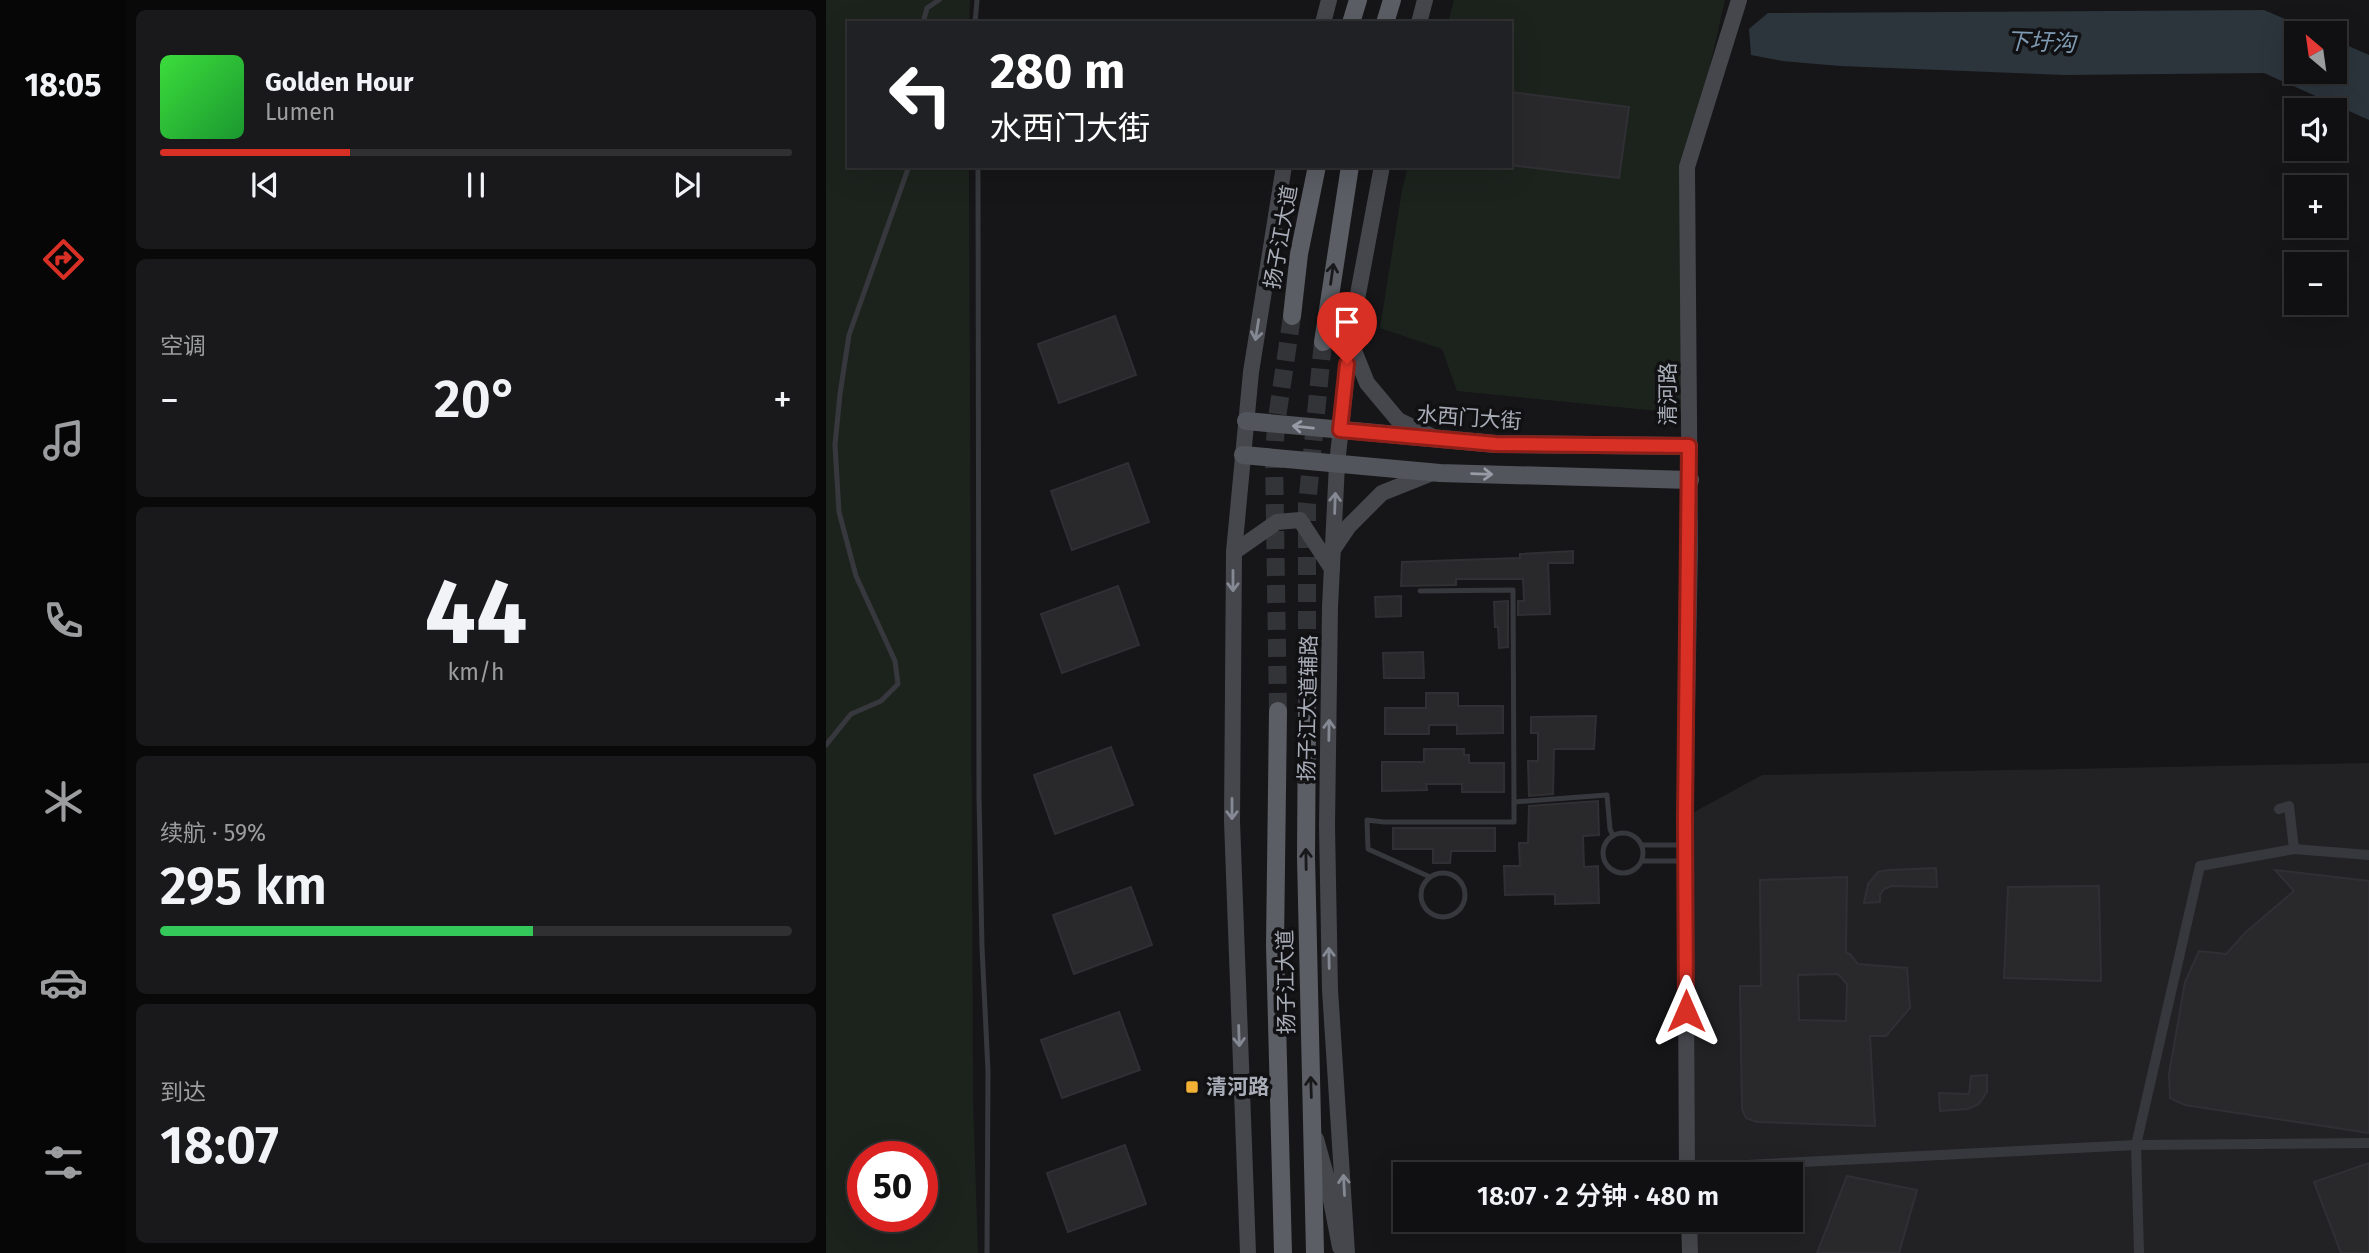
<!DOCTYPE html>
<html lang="zh">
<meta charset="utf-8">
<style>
body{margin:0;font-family:"Fira Sans","Noto Sans SC",sans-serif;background:#19191b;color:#f1f3f6;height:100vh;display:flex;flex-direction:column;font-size:26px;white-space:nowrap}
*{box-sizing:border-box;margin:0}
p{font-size:23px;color:#9c9d9f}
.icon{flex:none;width:38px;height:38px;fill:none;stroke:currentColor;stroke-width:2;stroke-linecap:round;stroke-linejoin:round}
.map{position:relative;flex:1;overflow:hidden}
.sheet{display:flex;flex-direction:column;gap:10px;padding:10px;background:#09090a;width:700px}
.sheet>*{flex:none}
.hud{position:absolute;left:21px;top:21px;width:665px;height:147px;border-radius:0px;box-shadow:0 7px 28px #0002,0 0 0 2px #303032;background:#202124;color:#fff;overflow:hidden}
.needle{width:46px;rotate:331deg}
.controls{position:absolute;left:1458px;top:21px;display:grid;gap:14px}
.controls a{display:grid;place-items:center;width:63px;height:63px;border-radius:0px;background:#101012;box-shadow:0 7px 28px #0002,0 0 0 2px #303032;font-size:35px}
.speed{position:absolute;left:21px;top:1141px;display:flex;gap:14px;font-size:35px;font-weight:700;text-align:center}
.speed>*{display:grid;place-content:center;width:91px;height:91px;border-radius:50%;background:#101012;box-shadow:0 7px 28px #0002,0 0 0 2px #303032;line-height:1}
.speed .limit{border:10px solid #d22;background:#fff;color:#111}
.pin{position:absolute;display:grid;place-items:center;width:60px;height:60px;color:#fff;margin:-72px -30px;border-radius:50% 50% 50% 0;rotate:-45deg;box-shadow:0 0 7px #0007}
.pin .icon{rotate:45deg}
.me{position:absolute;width:77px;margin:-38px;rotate:0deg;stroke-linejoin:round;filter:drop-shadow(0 0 5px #0008)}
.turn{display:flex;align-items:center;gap:24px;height:147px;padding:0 28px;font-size:32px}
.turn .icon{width:91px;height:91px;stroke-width:2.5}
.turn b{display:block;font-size:49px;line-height:60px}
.big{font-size:52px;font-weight:600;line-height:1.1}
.sheet .tile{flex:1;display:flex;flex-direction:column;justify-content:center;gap:10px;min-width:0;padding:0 24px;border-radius:10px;background:#19191b}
.sheet .dial{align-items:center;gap:0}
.dial b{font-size:91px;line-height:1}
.song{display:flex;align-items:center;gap:21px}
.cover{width:84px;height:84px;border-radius:10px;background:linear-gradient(135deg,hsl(120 70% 55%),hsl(130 70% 35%))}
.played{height:7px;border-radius:4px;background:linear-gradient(90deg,#d93025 30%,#303032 30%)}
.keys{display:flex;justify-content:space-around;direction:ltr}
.heat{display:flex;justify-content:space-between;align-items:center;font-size:38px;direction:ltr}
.charge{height:10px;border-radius:5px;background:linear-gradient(90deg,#34c759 59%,#303032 0)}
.trip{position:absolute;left:567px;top:1162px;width:410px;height:70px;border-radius:0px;background:#101012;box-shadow:0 7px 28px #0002,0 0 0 2px #303032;font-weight:600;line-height:70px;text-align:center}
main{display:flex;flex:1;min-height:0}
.tab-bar{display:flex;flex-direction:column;width:126px;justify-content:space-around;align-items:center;background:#060607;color:#9c9d9f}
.tab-bar .icon{width:49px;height:49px}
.tab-bar .current{color:#d93025}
.tab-bar b{font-size:32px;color:#f1f3f6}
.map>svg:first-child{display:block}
.built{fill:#222225}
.green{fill:#1c231d;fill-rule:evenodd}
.water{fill:#2c353c}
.building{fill:#29292c;stroke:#303034;stroke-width:2;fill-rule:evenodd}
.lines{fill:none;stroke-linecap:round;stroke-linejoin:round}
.trunk-tunnel{stroke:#333438;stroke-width:18;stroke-dasharray:18 9;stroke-linecap:butt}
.service{stroke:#37383d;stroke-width:5}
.minor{stroke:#37383d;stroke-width:10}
.secondary{stroke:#45474d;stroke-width:16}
.primary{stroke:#53555c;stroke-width:18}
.trunk{stroke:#5b5e65;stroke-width:18}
.oneway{stroke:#18191b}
.oneway2{stroke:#858993}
.oneway3{stroke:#979ba6}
.route-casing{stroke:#8d1f18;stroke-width:18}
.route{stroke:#d93025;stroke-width:12}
.poi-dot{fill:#f2b134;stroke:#111113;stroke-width:2.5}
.labels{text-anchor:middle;stroke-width:7;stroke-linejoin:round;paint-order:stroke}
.street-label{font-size:21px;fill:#a8adb8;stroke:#111113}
.poi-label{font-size:21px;font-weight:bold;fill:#a8adb8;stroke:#111113;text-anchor:start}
.water-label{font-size:23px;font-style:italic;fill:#7f9bb3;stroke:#111113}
</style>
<main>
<nav class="tab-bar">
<b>18:05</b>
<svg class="icon current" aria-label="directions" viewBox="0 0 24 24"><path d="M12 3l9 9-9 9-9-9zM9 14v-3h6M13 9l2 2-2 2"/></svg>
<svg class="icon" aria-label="music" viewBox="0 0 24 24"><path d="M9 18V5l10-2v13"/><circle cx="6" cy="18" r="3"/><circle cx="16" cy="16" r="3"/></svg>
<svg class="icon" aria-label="phone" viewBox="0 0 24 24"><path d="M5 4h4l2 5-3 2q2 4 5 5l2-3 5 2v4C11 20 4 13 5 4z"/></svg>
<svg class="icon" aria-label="climate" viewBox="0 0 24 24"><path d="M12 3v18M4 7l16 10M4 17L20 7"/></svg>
<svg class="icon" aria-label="car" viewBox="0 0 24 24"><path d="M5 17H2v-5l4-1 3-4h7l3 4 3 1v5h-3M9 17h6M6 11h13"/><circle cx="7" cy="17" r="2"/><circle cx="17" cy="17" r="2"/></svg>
<svg class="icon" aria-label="filters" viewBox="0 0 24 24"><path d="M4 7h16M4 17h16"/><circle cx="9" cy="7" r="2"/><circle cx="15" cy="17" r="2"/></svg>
</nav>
<section class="sheet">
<div class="tile">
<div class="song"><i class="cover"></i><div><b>Golden Hour</b><p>Lumen</p></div></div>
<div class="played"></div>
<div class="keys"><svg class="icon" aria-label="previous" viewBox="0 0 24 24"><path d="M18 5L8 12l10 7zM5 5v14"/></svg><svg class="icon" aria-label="pause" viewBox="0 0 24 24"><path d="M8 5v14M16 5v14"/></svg><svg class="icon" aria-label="next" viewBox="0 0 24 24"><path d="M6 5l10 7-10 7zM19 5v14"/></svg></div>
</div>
<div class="tile"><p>空调</p>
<div class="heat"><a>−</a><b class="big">20°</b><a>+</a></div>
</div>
<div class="tile dial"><b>44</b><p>km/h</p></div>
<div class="tile"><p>续航 · 59%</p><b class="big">295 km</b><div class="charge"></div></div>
<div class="tile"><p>到达</p><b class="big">18:07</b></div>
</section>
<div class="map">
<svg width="1543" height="1253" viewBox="0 0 1543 1253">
<rect width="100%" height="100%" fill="#161618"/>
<!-- built -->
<path class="built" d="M 1543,763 L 1543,1253 L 867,1253 L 866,1220 L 964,1220 L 964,1174 L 865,1174 L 859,817 L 936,775 Z"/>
<!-- green -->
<g class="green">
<path d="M 0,0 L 144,0 L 143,23 L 23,23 L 23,166 L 143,166 L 147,1100 L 152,1253 L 0,1253 ZM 37,1157 L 96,1157 L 96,1216 L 37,1216 Z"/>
<path d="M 628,0 L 899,0 L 861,167 L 863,414 L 631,391 L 616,349 L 554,328 L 576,190 L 582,166 L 684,166 L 684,23 L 622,23 Z"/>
</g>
<!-- water -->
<path class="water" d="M 1438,10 L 1492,33 L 1470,33 L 1470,72 L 1508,72 L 1509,40 L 1543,55 L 1543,120 L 1438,73 L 1239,75 L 1014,66 L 956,61 L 925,55 L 923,29 L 942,13 Z"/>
<!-- building -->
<g class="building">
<path d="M 684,92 L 803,107 L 793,178 L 684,165 Z"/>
<path d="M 289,316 L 310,375 L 233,403 L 212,344 Z"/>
<path d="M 302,463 L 323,522 L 246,550 L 225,491 Z"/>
<path d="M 747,551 L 747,563 L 722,563 L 724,614 L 692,615 L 692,601 L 698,601 L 697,579 L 630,579 L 630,585 L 575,586 L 576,562 L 694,558 L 694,554 Z"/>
<path d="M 292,586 L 313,645 L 236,673 L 215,614 Z"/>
<path d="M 575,596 L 575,616 L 550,617 L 549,597 Z"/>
<path d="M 682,601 L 682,647 L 673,648 L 672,627 L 669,627 L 668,602 Z"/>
<path d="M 597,652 L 598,678 L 558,678 L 557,653 Z"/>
<path d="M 600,693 L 632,693 L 632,706 L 677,706 L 677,733 L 631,734 L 631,725 L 603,725 L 603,734 L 559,734 L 559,708 L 600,708 Z"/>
<path d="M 770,716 L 768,749 L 728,749 L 727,794 L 703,796 L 702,761 L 712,761 L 712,733 L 705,733 L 705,717 Z"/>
<path d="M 285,747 L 307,805 L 229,834 L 208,775 Z"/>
<path d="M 598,749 L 638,749 L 638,755 L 643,755 L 643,763 L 678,763 L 678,792 L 636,792 L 636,784 L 600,784 L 601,790 L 556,791 L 556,762 L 598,762 Z"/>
<path d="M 772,801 L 773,835 L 757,836 L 758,867 L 772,866 L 773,903 L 729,904 L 729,894 L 679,895 L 678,866 L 694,866 L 693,843 L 702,843 L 703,806 Z"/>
<path d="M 567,828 L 669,828 L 669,851 L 625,851 L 624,863 L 607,863 L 607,849 L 567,849 Z"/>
<path d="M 1110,868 L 1111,887 L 1065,886 L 1058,889 L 1054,895 L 1054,902 L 1038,903 L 1042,884 L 1052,872 L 1063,870 Z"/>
<path d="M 1449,870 L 1543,881 L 1543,1133 L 1359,1105 L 1344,1098 L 1343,1074 L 1359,982 L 1373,951 L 1400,954 L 1420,932 L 1468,891 Z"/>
<path d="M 1021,877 L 1020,953 L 1024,954 L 1032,964 L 1081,968 L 1084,1008 L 1060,1036 L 1044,1036 L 1049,1126 L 931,1122 L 920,1118 L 916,1109 L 914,986 L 935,986 L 934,880 ZM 1012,974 L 1021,984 L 1020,1021 L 973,1020 L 972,975 Z"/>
<path d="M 1273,886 L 1275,981 L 1178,978 L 1182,887 Z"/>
<path d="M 305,887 L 326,945 L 248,974 L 227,915 Z"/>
<path d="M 293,1012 L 314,1070 L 236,1098 L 215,1040 Z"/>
<path d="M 1161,1075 L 1161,1092 L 1153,1104 L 1142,1109 L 1114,1111 L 1113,1093 L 1143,1094 L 1145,1076 Z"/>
<path d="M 299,1145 L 320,1204 L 242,1232 L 221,1173 Z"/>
<path d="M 1543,1163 L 1543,1253 L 1515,1253 L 1488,1182 Z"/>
<path d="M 1021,1176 L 1091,1190 L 1073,1253 L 991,1253 Z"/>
</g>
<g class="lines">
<!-- trunk-tunnel -->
<g class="trunk-tunnel">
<path d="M 481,710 L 481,505 L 497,342"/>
<path d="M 452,711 L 448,458 L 450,425 L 466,316"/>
</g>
<!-- service -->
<g class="service">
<path d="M 97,23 L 101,8 L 113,0"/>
<path d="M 149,23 L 151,0"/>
<path d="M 152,166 L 153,796 L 156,947 L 162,1071 L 161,1253"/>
<path d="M 594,591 L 687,590 L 688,802 L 781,795 L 784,829 L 787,836"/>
<path d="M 0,745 L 25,714 L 55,701 L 72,684 L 69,661 L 30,576 L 13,512 L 9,445 L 14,394 L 23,335 L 83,166"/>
<circle cx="797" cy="853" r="20"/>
<path d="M 816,845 L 857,845"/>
<path d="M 816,861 L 858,861"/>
<circle cx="617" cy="895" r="22"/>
<path d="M 604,877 L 542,849 L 541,820 L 558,822 L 688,822 L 688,802"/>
</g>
<!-- minor -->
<g class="minor">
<path d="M 1453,809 L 1463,806 L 1468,849"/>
<path d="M 861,1168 L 1310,1145 L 1543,1143"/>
<path d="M 1313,1253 L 1310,1145 L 1374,866 L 1468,849 L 1543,855"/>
</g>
<!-- secondary -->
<g class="secondary">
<path d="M 497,23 L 503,0"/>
<path d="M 593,23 L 599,0"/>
<path d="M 525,343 L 541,383 L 572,420 L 605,436"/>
<path d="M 508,548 L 523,526 L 556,493 L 606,473"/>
<path d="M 408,552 L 451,522 L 474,520 L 506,569"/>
<path d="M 490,1139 L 500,1175 L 514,1247"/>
<path d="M 861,1174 L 859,817 L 864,548 L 861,167 L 913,0"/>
<path d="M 863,1220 L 864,1253"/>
<path d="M 422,1253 L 406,821 L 408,552 L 425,372 L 458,166"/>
<path d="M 521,1253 L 504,990 L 501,826 L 504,607 L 511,464 L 526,326 L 556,166"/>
</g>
<!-- primary -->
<g class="primary">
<path d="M 420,421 L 670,444 L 863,446"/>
<path d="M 417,455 L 614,473 L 864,480"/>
</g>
<!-- trunk -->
<g class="trunk">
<path d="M 525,23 L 532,0"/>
<path d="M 559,23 L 566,0"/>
<path d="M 466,316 L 473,254 L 491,166"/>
<path d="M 497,342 L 524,166"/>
<path d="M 481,710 L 480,857 L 489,1253"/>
<path d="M 452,711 L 449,945 L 457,1253"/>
</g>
</g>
<!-- one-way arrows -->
<defs><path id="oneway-shaft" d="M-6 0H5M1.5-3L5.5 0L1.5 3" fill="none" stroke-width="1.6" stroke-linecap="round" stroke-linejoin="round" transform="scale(1.75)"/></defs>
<g class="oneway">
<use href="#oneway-shaft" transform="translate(506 274) rotate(-82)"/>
<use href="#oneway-shaft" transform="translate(480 859) rotate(-91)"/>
<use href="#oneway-shaft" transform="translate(485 1087) rotate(-92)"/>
</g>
<g class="oneway2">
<use href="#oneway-shaft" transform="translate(431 330) rotate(99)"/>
<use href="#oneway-shaft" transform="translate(509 503) rotate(-88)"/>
<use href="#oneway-shaft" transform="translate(407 581) rotate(90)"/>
<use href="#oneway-shaft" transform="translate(503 730) rotate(-89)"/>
<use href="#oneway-shaft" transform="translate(406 809) rotate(90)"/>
<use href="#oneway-shaft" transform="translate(503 958) rotate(-91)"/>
<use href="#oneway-shaft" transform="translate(413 1036) rotate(88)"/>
<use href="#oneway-shaft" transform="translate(518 1185) rotate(-93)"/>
</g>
<g class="oneway3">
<use href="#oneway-shaft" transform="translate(477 427) rotate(-174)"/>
<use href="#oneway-shaft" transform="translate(656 474) rotate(2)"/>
</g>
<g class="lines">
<defs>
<path id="route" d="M 521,364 L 514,430 L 670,444 L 863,446 L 859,817 L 860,1011"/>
</defs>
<!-- route casing -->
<use href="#route" class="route-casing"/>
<!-- route -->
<use href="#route" class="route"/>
</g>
<!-- markers -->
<rect class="poi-dot" x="359" y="1080" width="14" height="14" rx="3.5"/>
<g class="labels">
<!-- street labels -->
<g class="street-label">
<text transform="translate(455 237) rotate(-80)" y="7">扬子江大道</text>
<text transform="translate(842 394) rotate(-90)" y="7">清河路</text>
<text transform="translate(643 418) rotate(4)" y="7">水西门大街</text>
<text transform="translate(482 708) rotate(-89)" y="7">扬子江大道辅路</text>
<text transform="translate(460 982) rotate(-91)" y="7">扬子江大道</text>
</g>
<!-- poi labels -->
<g class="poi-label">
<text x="380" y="1094">清河路</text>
</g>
<!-- water labels -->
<g class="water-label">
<text transform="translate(1215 42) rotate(2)" y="8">下圩沟</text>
</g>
</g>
</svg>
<div class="controls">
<a><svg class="needle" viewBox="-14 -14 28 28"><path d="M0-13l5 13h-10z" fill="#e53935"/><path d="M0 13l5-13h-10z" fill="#9c9d9f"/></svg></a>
<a><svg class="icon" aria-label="sound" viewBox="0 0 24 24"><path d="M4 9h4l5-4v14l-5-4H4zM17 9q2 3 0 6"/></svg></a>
<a>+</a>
<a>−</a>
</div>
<div class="speed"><div class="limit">50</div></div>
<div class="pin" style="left:521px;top:364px;background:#d93025"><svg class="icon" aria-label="arrive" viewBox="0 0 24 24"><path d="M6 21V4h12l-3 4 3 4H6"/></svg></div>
<svg class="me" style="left:860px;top:1011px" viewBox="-20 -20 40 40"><path d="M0-17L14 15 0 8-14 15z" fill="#d93025" stroke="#fff" stroke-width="4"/></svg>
<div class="trip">18:07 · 2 分钟 · 480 m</div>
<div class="hud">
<div class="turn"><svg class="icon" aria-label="left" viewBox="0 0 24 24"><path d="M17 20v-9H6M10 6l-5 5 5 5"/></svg><div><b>280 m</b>水西门大街</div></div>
</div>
</div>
</main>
